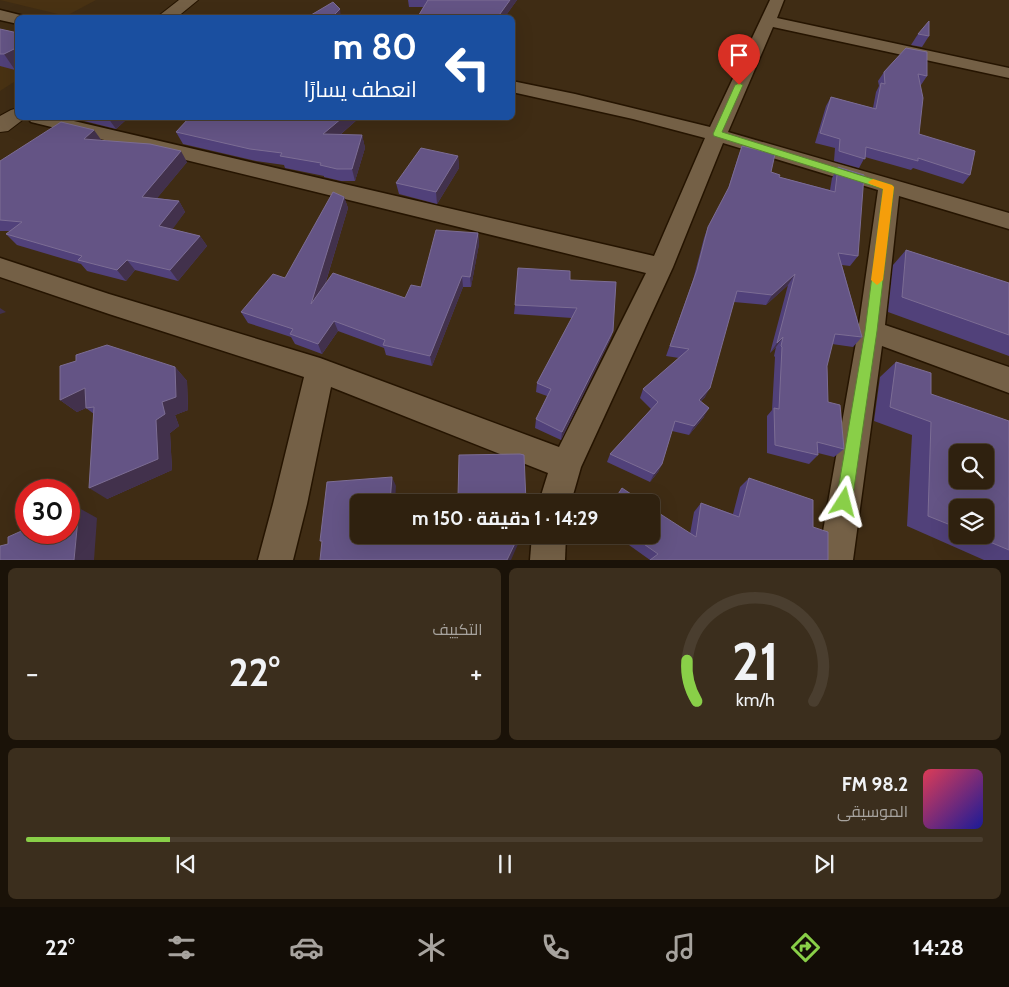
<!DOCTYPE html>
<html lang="ar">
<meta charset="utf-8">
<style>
body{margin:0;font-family:Cabin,Cairo,sans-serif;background:#3b2e1d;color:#f1f3f6;direction:rtl;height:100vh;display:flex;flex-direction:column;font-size:19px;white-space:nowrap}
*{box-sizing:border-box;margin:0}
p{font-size:16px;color:#a7a39e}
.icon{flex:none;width:28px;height:28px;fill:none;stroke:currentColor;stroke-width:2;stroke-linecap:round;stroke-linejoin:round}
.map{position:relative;height:560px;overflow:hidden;direction:ltr}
.panel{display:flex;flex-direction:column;gap:8px;padding:8px;background:#1a1208;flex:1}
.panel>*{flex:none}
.banner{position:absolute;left:15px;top:15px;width:500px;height:105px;border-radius:8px;box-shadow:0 5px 20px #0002,0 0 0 1px #4a3e2f;direction:rtl;background:#1a4fa0;color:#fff;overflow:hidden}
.fabs{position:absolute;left:949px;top:444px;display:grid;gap:10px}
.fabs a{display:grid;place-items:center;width:45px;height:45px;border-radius:8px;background:#2f210f;box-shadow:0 5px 20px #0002,0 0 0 1px #4a3e2f;font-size:25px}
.speed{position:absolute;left:15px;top:479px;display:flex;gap:10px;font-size:25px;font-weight:700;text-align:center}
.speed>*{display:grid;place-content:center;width:65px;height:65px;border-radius:50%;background:#2f210f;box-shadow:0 5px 20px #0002,0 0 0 1px #4a3e2f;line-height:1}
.speed .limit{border:8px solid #d22;background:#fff;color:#111}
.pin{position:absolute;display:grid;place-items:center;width:42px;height:42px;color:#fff;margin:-51px -21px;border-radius:50% 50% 50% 0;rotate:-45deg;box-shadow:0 0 5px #0007}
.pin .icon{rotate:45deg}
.me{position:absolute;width:55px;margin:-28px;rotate:9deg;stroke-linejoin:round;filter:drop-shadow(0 0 4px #0008)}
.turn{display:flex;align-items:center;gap:18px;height:105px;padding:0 15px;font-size:22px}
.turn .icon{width:65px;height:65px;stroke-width:2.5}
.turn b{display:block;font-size:35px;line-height:42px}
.big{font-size:38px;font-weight:700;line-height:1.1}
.panel .card{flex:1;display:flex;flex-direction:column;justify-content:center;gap:8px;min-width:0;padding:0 18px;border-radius:8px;background:#3b2e1d}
.panel .dial{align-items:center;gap:0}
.dial svg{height:130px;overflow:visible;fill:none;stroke:#4a3e2f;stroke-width:7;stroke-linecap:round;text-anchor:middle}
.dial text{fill:#f1f3f6;stroke:none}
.song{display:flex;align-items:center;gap:15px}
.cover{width:60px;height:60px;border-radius:8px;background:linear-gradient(135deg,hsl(350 70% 55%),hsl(240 70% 35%))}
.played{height:5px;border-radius:2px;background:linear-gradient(90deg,#89cf48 15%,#4a3e2f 15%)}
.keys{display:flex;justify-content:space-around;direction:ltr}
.heat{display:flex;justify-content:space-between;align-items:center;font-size:28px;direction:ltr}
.panel .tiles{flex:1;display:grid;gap:8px;grid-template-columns:1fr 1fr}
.card:last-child{grid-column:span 2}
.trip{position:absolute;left:350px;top:494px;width:310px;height:50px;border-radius:8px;background:#2f210f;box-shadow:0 5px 20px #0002,0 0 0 1px #4a3e2f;font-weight:700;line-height:50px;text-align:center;direction:rtl}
.dock{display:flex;height:80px;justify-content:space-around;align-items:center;background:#130d06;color:#a7a39e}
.dock .icon{width:35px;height:35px}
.dock .on{color:#89cf48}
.dock b{font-size:22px;color:#f1f3f6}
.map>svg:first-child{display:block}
.built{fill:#493213}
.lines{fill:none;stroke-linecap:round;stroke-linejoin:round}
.minor-casing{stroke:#251400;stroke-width:3}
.secondary-casing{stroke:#251400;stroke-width:2}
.minor{fill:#746046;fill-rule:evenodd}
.secondary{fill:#746046;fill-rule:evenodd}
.wall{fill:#51417a;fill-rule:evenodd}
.shaded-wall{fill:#42314c}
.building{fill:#645485;stroke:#7c6d94;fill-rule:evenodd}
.route{fill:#89cf48;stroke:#59872f}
.slow{fill:#f59e0b}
</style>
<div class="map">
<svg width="1009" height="560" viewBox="0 0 1009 560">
<rect width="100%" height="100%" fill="#3f2c14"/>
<!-- built -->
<g class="built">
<path d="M 0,0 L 96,0 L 66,16 Z"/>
<path d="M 0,38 L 18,42 L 17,80 L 0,91 Z"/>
</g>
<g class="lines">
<defs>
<g id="minor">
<path d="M 770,0 L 784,0 L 777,18 L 1009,68 L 1009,78 L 773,27 L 728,132 L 1009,213 L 1009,229 L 899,196 L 885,325 L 1009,367 L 1009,393 L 882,346 L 853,560 L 818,560 L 858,331 L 878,190 L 723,143 L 673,267 L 581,467 L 571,502 L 539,502 L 548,473 L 331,387 L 307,504 L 293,560 L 258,560 L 273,504 L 304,377 L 109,314 L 0,277 L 0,258 L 109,294 L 320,358 L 559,447 L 646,273 L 31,122 L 28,118 L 61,118 L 654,256 L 705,138 L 633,119 L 512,92 L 512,81 L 575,94 L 710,127 Z"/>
<path d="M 0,10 L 24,16 L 25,18 L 18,18 L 18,24 L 0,20 Z"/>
<path d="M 532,535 L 566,535 L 565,560 L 530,560 Z"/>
</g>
<g id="secondary">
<path d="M 179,0 L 198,0 L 176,18 L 156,18 Z"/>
<path d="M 18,108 L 18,118 L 25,118 L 8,131 L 0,132 L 0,116 L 11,110 Z"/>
</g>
</defs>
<!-- minor casing -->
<use href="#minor" class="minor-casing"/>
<!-- secondary casing -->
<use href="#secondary" class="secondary-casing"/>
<!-- minor -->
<use href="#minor" class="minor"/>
<!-- secondary -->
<use href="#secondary" class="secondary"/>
</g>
<!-- wall -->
<g class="wall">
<path d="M 408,0 L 517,0 L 504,18 L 417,18 L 423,7 L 409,7 Z"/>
<path d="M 0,29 L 18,33 L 18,68 L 15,70 L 0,66 Z"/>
<path d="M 918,34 L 929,36 L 922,47 L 911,45 Z"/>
<path d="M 906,48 L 927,76 L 921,85 L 920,85 L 919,134 L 970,175 L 963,184 L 913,168 L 911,170 L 865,157 L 859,168 L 834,161 L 835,148 L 815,143 L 826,106 L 831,97 L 873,108 L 876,92 L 879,86 L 878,81 L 884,72 Z"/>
<path d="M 81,118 L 128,118 L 116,129 L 84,121 Z"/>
<path d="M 189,118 L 359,118 L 340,135 L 362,135 L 365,148 L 355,181 L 341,181 L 324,177 L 324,176 L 285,168 L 284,165 L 256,161 L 183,144 L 176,132 Z"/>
<path d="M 101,140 L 187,162 L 157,198 L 179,201 L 185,212 L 172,229 L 200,236 L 207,246 L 178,281 L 135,270 L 126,281 L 87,271 L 81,264 L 17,245 L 6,234 L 10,231 L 0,231 L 0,161 Z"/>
<path d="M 742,146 L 771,172 L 779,177 L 830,190 L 832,178 L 838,167 L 858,256 L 850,266 L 842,265 L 862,337 L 853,347 L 832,344 L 827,366 L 828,402 L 844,449 L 834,457 L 818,453 L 818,455 L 809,464 L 767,453 L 767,416 L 772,410 L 775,357 L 774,356 L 776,347 L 770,353 L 788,285 L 766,305 L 734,302 L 705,397 L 701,401 L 704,417 L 689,435 L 672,431 L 662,464 L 658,472 L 650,482 L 607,462 L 610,454 L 651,409 L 640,398 L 643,389 L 679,358 L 666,356 L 693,280 L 704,238 L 708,227 L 727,192 L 738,157 Z"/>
<path d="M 458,156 L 459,168 L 437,204 L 399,194 L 396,183 Z"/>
<path d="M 344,197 L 348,208 L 325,285 L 405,298 L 421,287 L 478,233 L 479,244 L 471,287 L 463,287 L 432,366 L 386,355 L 384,348 L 338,331 L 322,354 L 295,344 L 291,337 L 248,323 L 241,312 L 285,278 Z"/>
<path d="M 906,250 L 1009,283 L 1009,356 L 888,312 L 893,265 Z"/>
<path d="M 570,280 L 613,331 L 610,340 L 561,440 L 535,428 L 536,419 L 547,396 L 536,392 L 537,383 L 572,318 L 514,314 L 515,305 Z"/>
<path d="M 896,362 L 931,394 L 1009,421 L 1009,560 L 984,560 L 907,526 L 912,435 L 874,421 L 880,377 ZM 958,508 L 985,535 L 958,535 Z"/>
<path d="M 175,367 L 187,381 L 188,410 L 175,415 L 179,426 L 170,433 L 172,470 L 107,499 L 94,414 L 86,408 L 77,412 L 60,400 Z"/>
<path d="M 749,478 L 813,527 L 650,560 L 615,535 L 690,534 L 694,512 L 701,503 L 733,514 L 740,487 Z"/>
</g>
<!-- shaded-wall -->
<g class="shaded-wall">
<path d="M 510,0 L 517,0 L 504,18 L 497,18 Z"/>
<path d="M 340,9 L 341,18 L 331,18 Z"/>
<path d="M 18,47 L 18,68 L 15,70 L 4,54 Z"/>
<path d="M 108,118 L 128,118 L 116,129 Z"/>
<path d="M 342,118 L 359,118 L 326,147 L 323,134 Z"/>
<path d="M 94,130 L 102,141 L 84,139 Z"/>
<path d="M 362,135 L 365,148 L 355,181 L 352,169 Z"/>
<path d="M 181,151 L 187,162 L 149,208 L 142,197 Z"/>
<path d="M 458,156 L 459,168 L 437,204 L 436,192 Z"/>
<path d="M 344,197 L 348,208 L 316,314 L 311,304 Z"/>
<path d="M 179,201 L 185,212 L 167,237 L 159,226 Z"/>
<path d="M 478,233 L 479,244 L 471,287 L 470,277 Z"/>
<path d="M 200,236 L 207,246 L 178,281 L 170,270 Z"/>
<path d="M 127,260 L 135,270 L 126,281 L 117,270 Z"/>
<path d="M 795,274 L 788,285 L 766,305 L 772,295 Z"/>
<path d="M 462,276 L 463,287 L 432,366 L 430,356 Z"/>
<path d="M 0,308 L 6,312 L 0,314 Z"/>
<path d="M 334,321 L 338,331 L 322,354 L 318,344 Z"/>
<path d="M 613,331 L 610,340 L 561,440 L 562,432 Z"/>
<path d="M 783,337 L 776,347 L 770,353 L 777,343 Z"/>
<path d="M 175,367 L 187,381 L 188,410 L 175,415 L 179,426 L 170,433 L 172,470 L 107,499 L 89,488 L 156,420 L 162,402 Z"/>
<path d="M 85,388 L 101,401 L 77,412 L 60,400 Z"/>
<path d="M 710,388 L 705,397 L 694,409 L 699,400 Z"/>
<path d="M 709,408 L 704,417 L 689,435 L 694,426 Z"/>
<path d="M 662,464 L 658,472 L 650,482 L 654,474 Z"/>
<path d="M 392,477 L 396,486 L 395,502 L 390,502 Z"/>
<path d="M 79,508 L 97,518 L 94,560 L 74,560 Z"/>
<path d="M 519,535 L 522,535 L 511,560 L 507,560 Z"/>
</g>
<!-- building -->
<g class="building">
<path d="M 428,0 L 510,0 L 497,18 L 417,18 Z"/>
<path d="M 333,2 L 340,9 L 331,18 L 306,18 Z"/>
<path d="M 929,21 L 929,36 L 918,34 Z"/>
<path d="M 0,29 L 18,33 L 18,47 L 4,54 L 0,54 Z"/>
<path d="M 906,48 L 927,52 L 927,76 L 918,74 L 923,98 L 919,134 L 975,151 L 970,175 L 918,158 L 918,161 L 866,147 L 865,159 L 839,151 L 840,139 L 820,133 L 831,97 L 876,109 L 881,83 L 885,84 L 884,72 Z"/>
<path d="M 189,118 L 342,118 L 323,134 L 362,135 L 352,169 L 337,169 L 320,165 L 321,163 L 280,156 L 282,153 L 250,149 L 176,132 Z"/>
<path d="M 61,122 L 94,130 L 84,139 L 150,144 L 181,151 L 142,197 L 179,201 L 159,226 L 200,236 L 170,270 L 127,260 L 117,270 L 78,260 L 82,256 L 6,234 L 22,222 L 0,220 L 0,161 Z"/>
<path d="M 742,146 L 775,154 L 771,172 L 780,175 L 779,177 L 835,192 L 838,167 L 864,175 L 858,256 L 838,253 L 862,337 L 835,334 L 827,366 L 828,402 L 840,405 L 844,449 L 817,442 L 818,455 L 775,445 L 774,408 L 779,409 L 782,347 L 781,346 L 783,337 L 777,343 L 795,274 L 772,295 L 737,291 L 710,388 L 699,400 L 709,408 L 694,426 L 675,421 L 662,464 L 654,474 L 610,454 L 658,402 L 643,389 L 689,349 L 670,346 L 697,270 L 708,227 L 729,187 Z"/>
<path d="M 421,148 L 458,156 L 436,192 L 396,183 Z"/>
<path d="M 333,192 L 344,197 L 311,304 L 333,273 L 405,298 L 411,285 L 421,287 L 436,230 L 478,233 L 470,277 L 462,276 L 430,356 L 383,345 L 385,340 L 334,321 L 318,344 L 290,334 L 293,329 L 241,312 L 273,274 L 285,278 Z"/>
<path d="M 906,250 L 1009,283 L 1009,335 L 902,297 Z"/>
<path d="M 518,268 L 570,271 L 570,280 L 616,282 L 613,331 L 562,432 L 536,419 L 551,389 L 537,383 L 577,308 L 515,305 Z"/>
<path d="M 107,345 L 175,367 L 176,397 L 162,402 L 165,414 L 156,420 L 158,459 L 89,488 L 94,407 L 86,408 L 85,388 L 60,400 L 60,366 L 76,361 L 76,355 Z"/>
<path d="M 896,362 L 931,373 L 931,394 L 1009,421 L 1009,550 L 973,535 L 985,535 L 985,508 L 958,508 L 958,528 L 928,516 L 931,422 L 890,407 ZM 958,452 L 985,452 L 985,480 L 958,480 Z"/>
<path d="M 520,454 L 524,455 L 526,502 L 359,502 L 359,535 L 519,535 L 507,560 L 320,560 L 322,541 L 320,541 L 327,482 L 392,477 L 390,502 L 458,497 L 459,455 Z"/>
<path d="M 749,478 L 813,500 L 813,527 L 828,532 L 828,560 L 650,560 L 658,554 L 631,535 L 651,535 L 651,508 L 696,537 L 701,503 L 739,517 Z"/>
<path d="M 622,488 L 643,502 L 613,502 Z"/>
<path d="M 79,508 L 74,560 L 0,560 L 0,546 L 8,544 L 8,537 L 26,529 L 26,532 L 69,532 L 69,512 Z"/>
</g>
<!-- route -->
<path class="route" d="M 739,83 L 743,85 L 722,132 L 892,185 L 894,187 L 877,331 L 852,502 L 849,508 L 844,510 L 839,508 L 836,502 L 865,331 L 883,189 L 714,136 L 713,134 L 735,85 Z"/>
<!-- slow -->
<path class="slow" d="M 873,179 L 892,185 L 894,187 L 883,280 L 877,285 L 871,280 L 883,189 L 870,184 L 868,182 Z"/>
</svg>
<div class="fabs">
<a><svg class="icon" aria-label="search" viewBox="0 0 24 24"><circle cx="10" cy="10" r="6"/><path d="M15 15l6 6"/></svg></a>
<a><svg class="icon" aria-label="layers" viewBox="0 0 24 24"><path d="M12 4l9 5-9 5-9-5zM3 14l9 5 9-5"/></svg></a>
</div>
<div class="speed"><div class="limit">30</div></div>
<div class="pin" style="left:739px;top:85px;background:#d93025"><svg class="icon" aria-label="arrive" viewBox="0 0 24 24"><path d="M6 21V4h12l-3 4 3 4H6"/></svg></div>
<svg class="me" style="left:844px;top:502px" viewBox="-20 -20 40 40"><path d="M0-17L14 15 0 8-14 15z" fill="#89cf48" stroke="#fff" stroke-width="4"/></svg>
<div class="trip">14:29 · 1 دقيقة · 150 m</div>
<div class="banner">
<div class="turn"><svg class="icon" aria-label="left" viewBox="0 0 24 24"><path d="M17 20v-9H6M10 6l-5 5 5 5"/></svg><div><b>80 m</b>انعطف يسارًا</div></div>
</div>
</div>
<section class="panel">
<div class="tiles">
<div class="card dial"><svg viewBox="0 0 100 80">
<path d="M14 69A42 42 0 1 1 86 69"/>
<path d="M14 69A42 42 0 0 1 8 44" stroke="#89cf48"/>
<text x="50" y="56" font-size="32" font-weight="700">21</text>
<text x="50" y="72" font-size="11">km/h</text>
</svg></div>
<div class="card"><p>التكييف</p>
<div class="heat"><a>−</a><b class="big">22°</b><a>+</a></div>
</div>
<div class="card">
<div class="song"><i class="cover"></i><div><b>98.2 FM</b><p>الموسيقى</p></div></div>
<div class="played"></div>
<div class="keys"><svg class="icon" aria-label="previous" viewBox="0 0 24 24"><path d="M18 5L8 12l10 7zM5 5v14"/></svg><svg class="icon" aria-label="pause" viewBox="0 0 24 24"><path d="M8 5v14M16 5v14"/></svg><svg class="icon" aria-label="next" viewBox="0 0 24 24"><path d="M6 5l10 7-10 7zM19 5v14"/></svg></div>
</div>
</div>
</section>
<nav class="dock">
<b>14:28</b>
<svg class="icon on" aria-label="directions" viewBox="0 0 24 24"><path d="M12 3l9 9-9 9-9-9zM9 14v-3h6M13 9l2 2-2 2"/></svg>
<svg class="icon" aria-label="music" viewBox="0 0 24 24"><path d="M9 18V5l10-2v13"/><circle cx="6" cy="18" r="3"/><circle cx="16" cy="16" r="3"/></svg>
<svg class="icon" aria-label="phone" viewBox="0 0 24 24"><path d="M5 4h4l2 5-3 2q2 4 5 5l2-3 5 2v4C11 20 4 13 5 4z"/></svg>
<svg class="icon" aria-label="climate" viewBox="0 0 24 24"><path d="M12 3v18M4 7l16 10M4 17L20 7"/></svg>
<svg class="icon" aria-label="car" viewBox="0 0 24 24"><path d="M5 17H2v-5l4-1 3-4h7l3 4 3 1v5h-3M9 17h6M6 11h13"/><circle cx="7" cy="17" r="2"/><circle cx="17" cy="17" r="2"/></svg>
<svg class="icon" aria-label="filters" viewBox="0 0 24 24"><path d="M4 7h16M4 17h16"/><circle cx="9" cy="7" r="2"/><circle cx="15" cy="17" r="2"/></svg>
<b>22°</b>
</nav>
